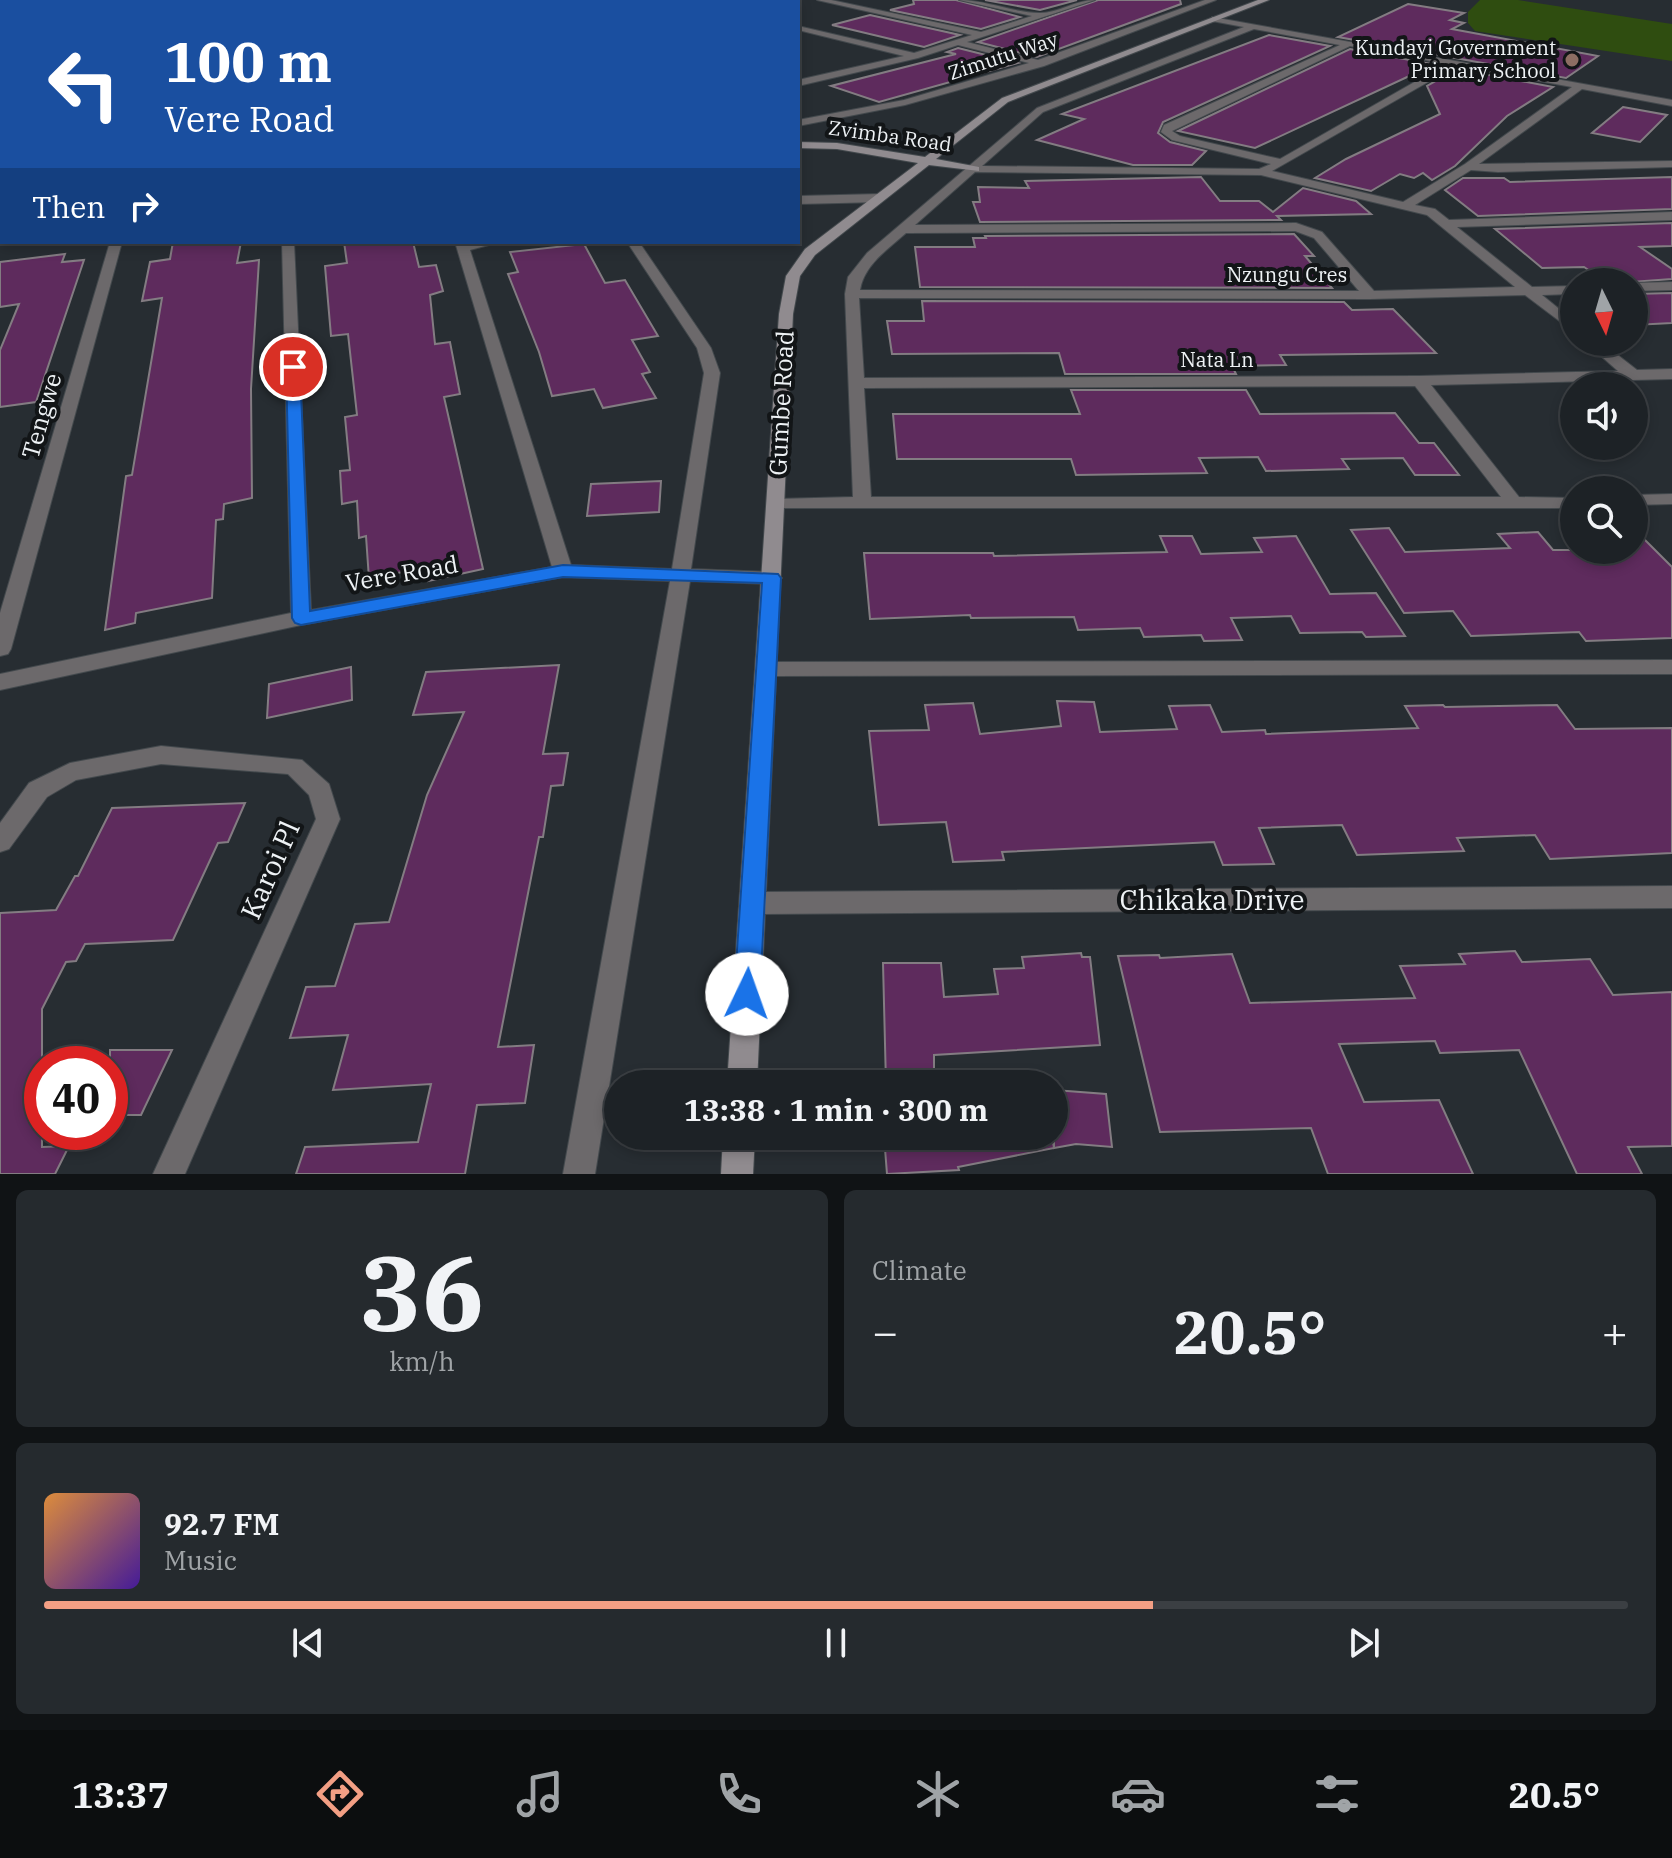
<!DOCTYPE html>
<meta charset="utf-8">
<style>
body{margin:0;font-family:"IBM Plex Serif",serif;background:#252a2e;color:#f1f3f6;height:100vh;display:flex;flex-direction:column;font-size:30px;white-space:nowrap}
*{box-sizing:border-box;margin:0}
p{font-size:26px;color:#a0a4a7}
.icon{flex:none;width:44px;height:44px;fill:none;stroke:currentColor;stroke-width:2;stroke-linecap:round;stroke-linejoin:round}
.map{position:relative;height:1174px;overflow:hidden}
.panel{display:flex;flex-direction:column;gap:16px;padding:16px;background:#101315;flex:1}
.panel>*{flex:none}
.guide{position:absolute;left:0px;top:0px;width:800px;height:244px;box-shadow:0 4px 12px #0003,0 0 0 2px #3b3f43;background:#1a4fa0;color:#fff;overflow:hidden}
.needle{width:52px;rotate:175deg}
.fabs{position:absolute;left:1560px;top:268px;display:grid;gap:16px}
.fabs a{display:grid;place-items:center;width:88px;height:88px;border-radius:50%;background:#1d2226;box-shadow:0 4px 12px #0003,0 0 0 2px #3b3f43;font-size:40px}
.speed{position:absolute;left:24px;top:1046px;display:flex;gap:16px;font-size:40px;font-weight:700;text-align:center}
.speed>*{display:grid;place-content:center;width:104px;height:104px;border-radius:50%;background:#1d2226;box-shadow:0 4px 12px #0003,0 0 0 2px #3b3f43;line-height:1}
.speed .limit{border:12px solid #d22;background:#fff;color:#111}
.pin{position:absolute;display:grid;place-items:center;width:68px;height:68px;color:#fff;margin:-34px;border:4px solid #fff;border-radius:50%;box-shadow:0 2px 8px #0007}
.me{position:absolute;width:88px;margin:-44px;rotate:3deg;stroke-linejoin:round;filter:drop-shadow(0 0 6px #0008)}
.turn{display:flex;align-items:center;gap:28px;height:168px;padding:0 32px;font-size:36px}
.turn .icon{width:104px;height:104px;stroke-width:2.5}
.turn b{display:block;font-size:56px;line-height:68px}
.then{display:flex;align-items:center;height:76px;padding:0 32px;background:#0003;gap:16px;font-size:30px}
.big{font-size:60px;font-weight:700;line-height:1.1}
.panel .tile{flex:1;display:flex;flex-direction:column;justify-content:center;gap:12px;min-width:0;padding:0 28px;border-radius:12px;background:#252a2e}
.panel .dial{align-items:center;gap:0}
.dial b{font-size:104px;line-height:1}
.song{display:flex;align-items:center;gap:24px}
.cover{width:96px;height:96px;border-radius:12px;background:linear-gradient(135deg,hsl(30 70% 55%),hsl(260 70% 35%))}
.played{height:8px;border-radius:4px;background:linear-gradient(90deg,#f39f84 70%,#3b3f43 70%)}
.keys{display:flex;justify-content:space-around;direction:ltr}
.heat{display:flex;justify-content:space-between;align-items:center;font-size:44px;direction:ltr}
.panel .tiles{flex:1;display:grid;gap:16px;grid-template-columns:1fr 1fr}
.tile:last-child{grid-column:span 2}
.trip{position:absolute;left:604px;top:1070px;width:464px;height:80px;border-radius:40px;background:#1d2226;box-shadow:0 4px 12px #0003,0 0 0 2px #3b3f43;font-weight:700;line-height:80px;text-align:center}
.dock{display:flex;height:128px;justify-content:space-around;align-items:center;background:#0c0e0f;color:#a0a4a7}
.dock .icon{width:56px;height:56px}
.dock .current{color:#f39f84}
.dock b{font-size:36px;color:#f1f3f6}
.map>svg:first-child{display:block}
.green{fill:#2f4d10}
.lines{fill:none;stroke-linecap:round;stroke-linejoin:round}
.stream{fill:#2e85ae;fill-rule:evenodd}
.building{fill:#5e2b5d;stroke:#837c82;stroke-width:2}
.street-casing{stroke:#43494d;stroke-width:2}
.secondary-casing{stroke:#43494d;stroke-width:2}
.street{fill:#6c696b;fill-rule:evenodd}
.secondary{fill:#908b8f;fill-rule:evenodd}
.route{fill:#1a73e8;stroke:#114b97;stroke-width:2}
.education-dot{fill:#8d6e63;stroke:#121517;stroke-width:3}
.labels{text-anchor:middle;stroke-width:8;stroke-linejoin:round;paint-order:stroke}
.far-poi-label{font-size:20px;fill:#eef2f5;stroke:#121517;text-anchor:end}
.far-street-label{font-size:20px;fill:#eef2f5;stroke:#121517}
.street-label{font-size:24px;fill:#eef2f5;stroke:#121517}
.near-street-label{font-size:28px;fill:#eef2f5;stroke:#121517}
</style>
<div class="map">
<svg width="1672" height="1174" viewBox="0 0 1672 1174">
<rect width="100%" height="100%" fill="#272d32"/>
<!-- green -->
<path class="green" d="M 1480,0 L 1518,0 L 1672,24 L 1672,61 L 1475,31 L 1468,23 L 1468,12 Z"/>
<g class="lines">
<!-- stream -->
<g class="stream">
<path d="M 76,1 L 78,2 L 73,2 L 74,1 Z"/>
<rect x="0" y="34" width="2" height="3"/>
</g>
</g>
<!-- building -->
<g class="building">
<path d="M 913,0 L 956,0 L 1020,17 L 981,29 L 890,10 L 914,4 Z"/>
<path d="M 985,0 L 1077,0 L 1040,10 Z"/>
<path d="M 1098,0 L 1180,0 L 1181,4 L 1037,57 L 978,42 Z"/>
<path d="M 1408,4 L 1464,13 L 1450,20 L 1464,23 L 1452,29 L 1598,56 L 1566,78 L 1338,37 Z"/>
<path d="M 870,15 L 960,35 L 924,47 L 832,25 Z"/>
<path d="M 1269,35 L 1330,46 L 1163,122 L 1158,133 L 1170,142 L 1206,151 L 1192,165 L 1133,165 L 1037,140 L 1084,119 L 1062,114 Z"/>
<path d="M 958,48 L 1018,63 L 879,102 L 831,86 L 956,54 L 947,52 Z"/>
<path d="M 1350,49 L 1437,65 L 1421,75 L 1420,71 L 1255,148 L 1178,131 Z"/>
<path d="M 1457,69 L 1553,87 L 1507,116 L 1455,166 L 1432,180 L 1423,173 L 1414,178 L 1400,174 L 1371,191 L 1315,178 L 1346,159 L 1440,114 L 1427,86 Z"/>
<path d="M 1623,107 L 1667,115 L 1640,142 L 1592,133 Z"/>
<path d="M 1201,177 L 1220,201 L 1259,201 L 1273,212 L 1303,188 L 1356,201 L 1371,214 L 1277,216 L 1281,220 L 980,222 L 973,202 L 980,202 L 978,187 L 1029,188 L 1025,181 Z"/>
<path d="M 1672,177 L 1672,209 L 1478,216 L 1445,190 L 1463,178 L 1504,178 L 1510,182 Z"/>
<path d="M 1672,223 L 1672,246 L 1640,247 L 1672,269 L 1672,279 L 1631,282 L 1621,282 L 1611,275 L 1596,275 L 1584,267 L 1542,268 L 1495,229 Z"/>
<path d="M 1294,234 L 1314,256 L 1305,256 L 1332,288 L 920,287 L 915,247 L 975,247 L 973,238 L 986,238 L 985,236 Z"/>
<path d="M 173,242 L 241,242 L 237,263 L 259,260 L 251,389 L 252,498 L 224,504 L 223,519 L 216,520 L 212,598 L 136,613 L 135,623 L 105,630 L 126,476 L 132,475 L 162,298 L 142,301 L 150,262 L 170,259 Z"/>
<path d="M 344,242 L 413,242 L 419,267 L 436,265 L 443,291 L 430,295 L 435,344 L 450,342 L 460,394 L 444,397 L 483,569 L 428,581 L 426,567 L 369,579 L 366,536 L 359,538 L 357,501 L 342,504 L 340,471 L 350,470 L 345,417 L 357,415 L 348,334 L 331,336 L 325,266 L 347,263 Z"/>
<path d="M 584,244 L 605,283 L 625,280 L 658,336 L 632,340 L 650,372 L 642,374 L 656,398 L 603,408 L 594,389 L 552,396 L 539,352 L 508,274 L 518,272 L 510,252 Z"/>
<path d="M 65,254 L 62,262 L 84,260 L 36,402 L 0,407 L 0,350 L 19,304 L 0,307 L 0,262 Z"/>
<path d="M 1672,293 L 1672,323 L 1634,325 L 1634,294 Z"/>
<path d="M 922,301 L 1344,302 L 1352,310 L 1393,309 L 1436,353 L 1280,355 L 1286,365 L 1232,366 L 1236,374 L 1065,374 L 1059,353 L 892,354 L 887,321 L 924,321 Z"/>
<path d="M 1246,390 L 1260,414 L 1395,413 L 1419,443 L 1434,443 L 1459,475 L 1415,475 L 1403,458 L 1342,459 L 1349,469 L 1266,471 L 1258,457 L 1199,458 L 1207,473 L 1076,475 L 1071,459 L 897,459 L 893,414 L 1080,414 L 1071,390 Z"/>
<path d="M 661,481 L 659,512 L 587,516 L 591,484 Z"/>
<path d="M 1389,528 L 1405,552 L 1510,548 L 1498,534 L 1538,532 L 1553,550 L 1634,550 L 1634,529 L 1672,567 L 1672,638 L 1586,641 L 1579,632 L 1471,636 L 1453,611 L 1404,613 L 1351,530 Z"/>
<path d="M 1160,536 L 1192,536 L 1201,554 L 1262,552 L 1254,538 L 1296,536 L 1330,594 L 1376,593 L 1405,636 L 1366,637 L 1362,632 L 1300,633 L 1291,616 L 1231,618 L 1242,640 L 1204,641 L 1201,635 L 1144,637 L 1140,628 L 1078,630 L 1074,617 L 971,618 L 970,615 L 870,619 L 864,553 L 993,553 L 994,556 L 1167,552 Z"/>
<path d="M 559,665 L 543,754 L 568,753 L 563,785 L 551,786 L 543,837 L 539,837 L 498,1047 L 534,1045 L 525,1103 L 477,1105 L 465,1174 L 296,1174 L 305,1147 L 418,1142 L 431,1084 L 333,1090 L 348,1035 L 290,1038 L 306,987 L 335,986 L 355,924 L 389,922 L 427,795 L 464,712 L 413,715 L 426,672 Z"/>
<path d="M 351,667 L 352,700 L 267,718 L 269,684 Z"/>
<path d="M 1057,701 L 1094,702 L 1100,732 L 1177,729 L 1169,706 L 1210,705 L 1222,732 L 1265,730 L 1266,734 L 1418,728 L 1405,706 L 1443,705 L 1445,707 L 1557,705 L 1575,729 L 1672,728 L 1672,853 L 1550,859 L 1535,835 L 1457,838 L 1464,851 L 1357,855 L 1342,825 L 1259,828 L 1274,864 L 1223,865 L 1214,842 L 1002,852 L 1004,860 L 953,862 L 946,822 L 879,825 L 869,731 L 929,730 L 925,705 L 973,703 L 980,734 L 1061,726 Z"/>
<path d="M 245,803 L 228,842 L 218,843 L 173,940 L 85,944 L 76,961 L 66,962 L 42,1009 L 42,1147 L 69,1146 L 55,1174 L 0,1174 L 0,913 L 56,910 L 75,876 L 78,876 L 112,808 Z"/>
<path d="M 1515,951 L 1522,962 L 1590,959 L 1613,995 L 1672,992 L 1672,1146 L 1628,1147 L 1642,1174 L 1577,1174 L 1519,1050 L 1440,1053 L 1435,1041 L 1339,1044 L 1364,1102 L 1439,1100 L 1473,1174 L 1328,1174 L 1311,1128 L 1160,1132 L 1118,956 L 1159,955 L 1160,958 L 1232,954 L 1250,1003 L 1415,998 L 1400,966 L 1465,964 L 1459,954 Z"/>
<path d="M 1081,953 L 1082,957 L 1090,957 L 1100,1045 L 934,1055 L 934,1084 L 886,1084 L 883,963 L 941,963 L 944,997 L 998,994 L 994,969 L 1024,968 L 1022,957 Z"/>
<path d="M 110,1050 L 172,1050 L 141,1115 L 110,1115 Z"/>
<path d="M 1054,1090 L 1106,1094 L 1112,1147 L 1076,1144 L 1054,1148 Z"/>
<path d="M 884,1136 L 1052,1136 L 1054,1148 L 958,1167 L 959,1170 L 887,1174 Z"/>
</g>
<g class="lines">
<defs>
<g id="street">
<path d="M 414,0 L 422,0 L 423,2 L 415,2 Z"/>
<path d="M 611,0 L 619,0 L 621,2 L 613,2 Z"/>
<path d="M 817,0 L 831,0 L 981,32 L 1032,16 L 959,0 C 987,0 1013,13 1040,13 C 1058,13 1076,0 1095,0 L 967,42 L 1038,60 L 1205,0 L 1216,0 L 1044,66 L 905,105 L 798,126 L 798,120 L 904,100 L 1029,63 L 958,45 L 918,58 L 798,86 L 798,80 L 904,56 L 798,30 L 798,26 L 914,53 L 972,35 Z"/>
<path d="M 1212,17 L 1672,100 L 1672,106 L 1582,89 L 1479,164 L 1672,161 L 1672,167 L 1498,172 L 1471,170 L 1415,205 L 1435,209 L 1449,220 L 1672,212 L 1672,220 L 1457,227 L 1532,287 L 1574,286 L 1574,294 L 1542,295 L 1574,321 L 1574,332 L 1525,295 L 1370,299 L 859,298 L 864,378 L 1419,376 L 1618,371 L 1585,342 L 1601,342 L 1637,370 L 1672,369 L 1672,379 L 1431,385 L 1519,497 L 1574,498 L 1574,508 L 770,508 L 767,504 L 770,500 L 776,499 L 853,497 L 845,294 L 848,277 L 867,253 L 1037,108 L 1244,27 L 1212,21 ZM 1254,29 L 1340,45 L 1164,125 L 1161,132 L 1172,140 L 1271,164 L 1259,169 L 982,166 L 1043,112 ZM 1350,46 L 1446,64 L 1280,159 L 1180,136 L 1172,131 ZM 1456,66 L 1572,87 L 1465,164 L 1403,202 L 1272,171 ZM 975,172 L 1261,175 L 1427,215 L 1515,287 L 1374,291 L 1322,232 L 1296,223 L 915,225 ZM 1295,231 L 1314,238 L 1359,291 L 860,290 C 864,265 888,249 906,233 ZM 1415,386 L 1501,497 L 871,497 L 864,388 Z"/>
<path d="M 798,196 L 880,194 L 886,198 L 880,202 L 798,204 Z"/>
<path d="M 110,242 L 122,242 L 11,649 L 8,654 L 0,656 L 0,613 Z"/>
<path d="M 282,242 L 294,242 L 311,610 L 552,567 L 455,242 L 500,242 L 470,250 L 571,565 L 672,569 L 704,373 L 697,348 L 627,242 L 639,242 L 711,348 L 720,373 L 691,569 L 772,572 L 782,578 L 772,584 L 690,581 L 595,1174 L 563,1174 L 670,581 L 563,577 L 301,625 L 0,690 L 0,674 L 291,613 Z"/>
<path d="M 1672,282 L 1672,290 L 1634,291 L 1634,283 Z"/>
<path d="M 1672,494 L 1672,504 L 1634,505 L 1634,495 Z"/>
<path d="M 1672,660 L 1672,674 L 767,676 L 759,674 L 756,669 L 759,664 L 767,662 Z"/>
<path d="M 161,746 L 302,760 L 329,784 L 340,819 L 185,1174 L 153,1174 L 316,819 L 309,795 L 288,774 L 161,764 L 76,780 L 47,797 L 9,849 L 0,852 L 0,823 L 29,783 L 70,763 Z"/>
<path d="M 1672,886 L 1672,908 L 753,914 L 744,911 L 740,903 L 744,895 L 753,892 Z"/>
</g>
<g id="secondary">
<path d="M 1258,0 L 1269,0 L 1008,102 L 936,159 L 979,167 L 979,171 L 929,165 L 815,255 L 800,276 L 793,314 L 757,1084 L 727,1084 L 779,314 L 786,276 L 805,249 L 918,163 L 837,149 L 798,148 L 798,142 L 837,143 L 925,157 L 1002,98 Z"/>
<path d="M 0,235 L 2,242 L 5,242 L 0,243 Z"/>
<path d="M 723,1136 L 755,1136 L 753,1174 L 721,1174 Z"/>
</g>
</defs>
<!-- street casing -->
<use href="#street" class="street-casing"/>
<!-- secondary casing -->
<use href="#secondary" class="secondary-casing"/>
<!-- street -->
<use href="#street" class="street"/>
<!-- secondary -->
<use href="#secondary" class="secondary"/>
</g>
<!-- route -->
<path class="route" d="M 293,363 L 300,367 L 310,611 L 563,565 L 778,574 L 781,578 L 760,994 L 756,1002 L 747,1006 L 738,1002 L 734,994 L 762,583 L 563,577 L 301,625 L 295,623 L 292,618 L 286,367 Z"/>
<!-- markers -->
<circle class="education-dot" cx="1572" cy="60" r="8"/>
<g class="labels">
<!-- far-poi labels -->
<g class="far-poi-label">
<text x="1556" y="55">Kundayi Government<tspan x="1556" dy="23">Primary School</tspan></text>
</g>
<!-- far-street labels -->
<g class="far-street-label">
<text transform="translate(1003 56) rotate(-18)" y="7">Zimutu Way</text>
<text transform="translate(890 136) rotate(8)" y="7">Zvimba Road</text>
<text x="1287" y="282">Nzungu Cres</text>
<text x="1217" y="367">Nata Ln</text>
</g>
<!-- street labels -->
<g class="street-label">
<text transform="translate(782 403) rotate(-87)" y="8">Gumbe Road</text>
<text transform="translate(42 416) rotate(-74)" y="8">Tengwe</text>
<text transform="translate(402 574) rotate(-10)" y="8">Vere Road</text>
</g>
<!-- near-street labels -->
<g class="near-street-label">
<text transform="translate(270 870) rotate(-66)" y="10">Karoi Pl</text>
<text x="1212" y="910">Chikaka Drive</text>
</g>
</g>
</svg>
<div class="fabs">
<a><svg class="needle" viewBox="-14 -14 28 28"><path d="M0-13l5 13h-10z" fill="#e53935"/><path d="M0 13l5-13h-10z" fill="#a0a4a7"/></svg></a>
<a><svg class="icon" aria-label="sound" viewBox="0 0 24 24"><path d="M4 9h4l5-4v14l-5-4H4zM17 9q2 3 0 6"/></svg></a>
<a><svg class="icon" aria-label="search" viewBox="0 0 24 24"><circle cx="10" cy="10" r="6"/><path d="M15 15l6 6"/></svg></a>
</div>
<div class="speed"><div class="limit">40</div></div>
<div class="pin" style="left:293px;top:367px;background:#d93025"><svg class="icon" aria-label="arrive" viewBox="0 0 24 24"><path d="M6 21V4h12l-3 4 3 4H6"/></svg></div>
<svg class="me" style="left:747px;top:994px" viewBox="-20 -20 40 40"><circle r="19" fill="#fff"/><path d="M0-13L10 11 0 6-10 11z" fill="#1a73e8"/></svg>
<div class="trip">13:38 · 1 min · 300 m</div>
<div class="guide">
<div class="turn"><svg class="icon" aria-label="left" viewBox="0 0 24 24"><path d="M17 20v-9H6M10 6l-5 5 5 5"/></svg><div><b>100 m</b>Vere Road</div></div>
<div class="then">Then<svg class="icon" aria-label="right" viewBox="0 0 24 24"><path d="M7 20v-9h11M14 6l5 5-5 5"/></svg></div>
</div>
</div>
<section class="panel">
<div class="tiles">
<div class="tile dial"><b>36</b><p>km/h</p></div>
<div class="tile"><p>Climate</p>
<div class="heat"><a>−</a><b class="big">20.5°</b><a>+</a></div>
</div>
<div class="tile">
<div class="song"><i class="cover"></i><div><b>92.7 FM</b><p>Music</p></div></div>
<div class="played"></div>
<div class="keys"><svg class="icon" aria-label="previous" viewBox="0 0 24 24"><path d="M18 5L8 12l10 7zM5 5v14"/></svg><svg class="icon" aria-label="pause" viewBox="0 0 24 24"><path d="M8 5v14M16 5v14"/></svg><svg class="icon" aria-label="next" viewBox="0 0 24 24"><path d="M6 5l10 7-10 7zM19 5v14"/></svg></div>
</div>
</div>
</section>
<nav class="dock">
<b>13:37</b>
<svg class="icon current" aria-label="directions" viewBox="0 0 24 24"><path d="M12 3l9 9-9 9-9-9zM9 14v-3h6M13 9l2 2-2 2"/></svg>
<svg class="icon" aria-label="music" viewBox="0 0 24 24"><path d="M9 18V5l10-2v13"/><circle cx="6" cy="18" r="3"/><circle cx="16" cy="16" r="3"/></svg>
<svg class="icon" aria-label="phone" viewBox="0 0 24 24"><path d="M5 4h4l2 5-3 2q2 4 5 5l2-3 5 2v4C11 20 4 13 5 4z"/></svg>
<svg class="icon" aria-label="climate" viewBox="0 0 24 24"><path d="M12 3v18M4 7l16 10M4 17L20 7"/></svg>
<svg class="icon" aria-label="car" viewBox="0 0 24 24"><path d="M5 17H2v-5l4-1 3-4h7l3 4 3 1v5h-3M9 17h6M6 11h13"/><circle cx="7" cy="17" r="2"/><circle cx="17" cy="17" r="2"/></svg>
<svg class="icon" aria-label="filters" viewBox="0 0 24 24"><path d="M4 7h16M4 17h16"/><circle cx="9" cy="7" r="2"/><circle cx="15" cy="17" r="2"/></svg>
<b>20.5°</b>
</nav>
